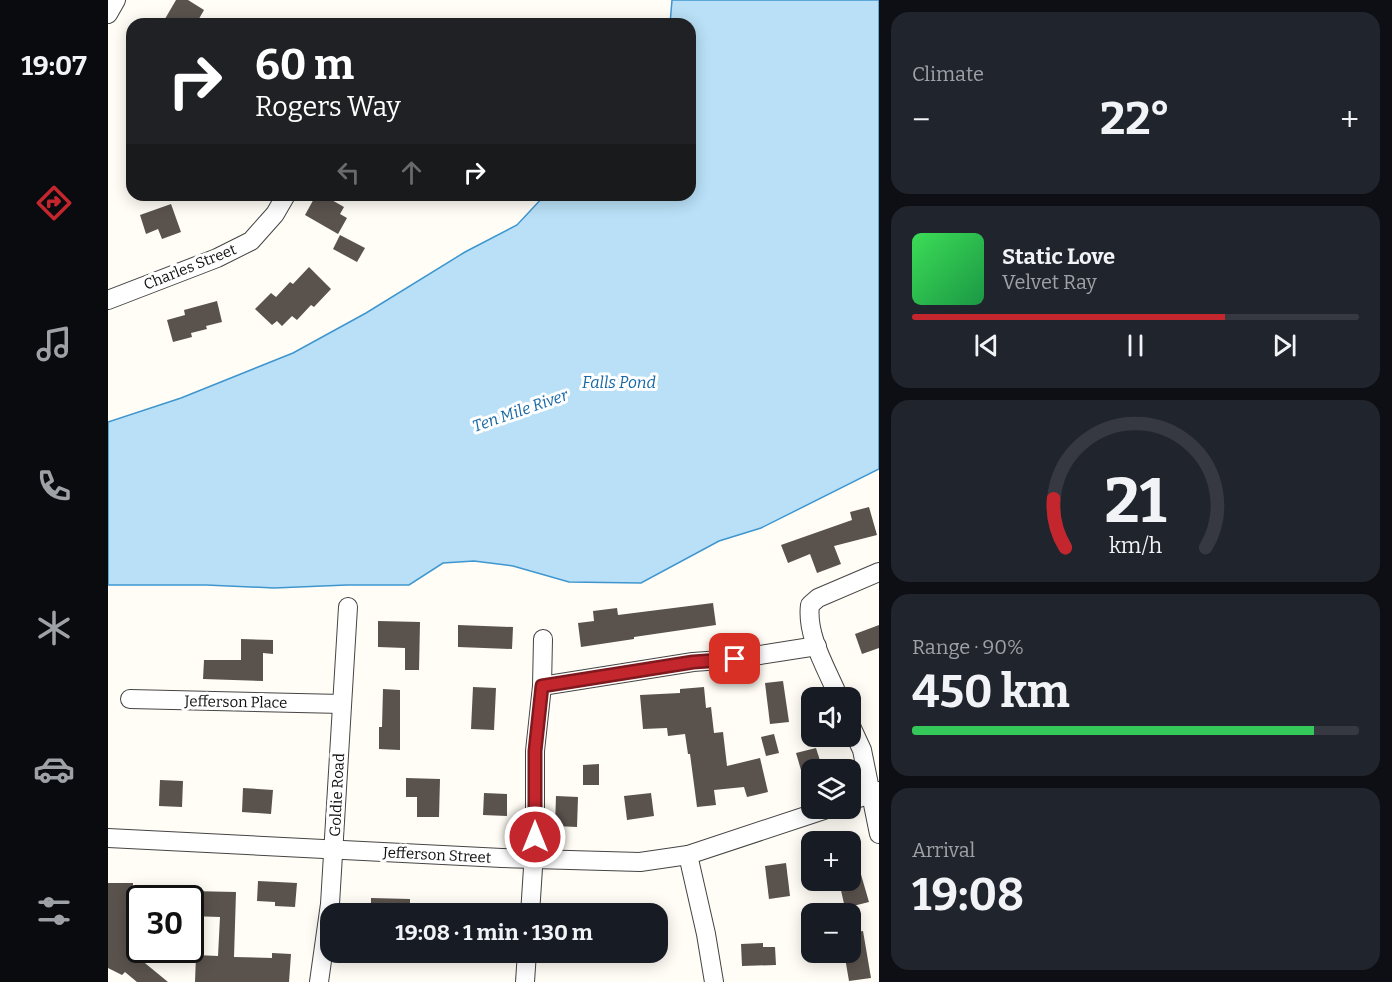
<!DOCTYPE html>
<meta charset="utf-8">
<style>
body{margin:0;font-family:Bitter,serif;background:#20242c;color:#f1f3f6;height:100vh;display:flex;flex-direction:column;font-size:22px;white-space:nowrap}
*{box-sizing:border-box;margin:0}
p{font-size:20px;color:#9ea1a6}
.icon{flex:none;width:33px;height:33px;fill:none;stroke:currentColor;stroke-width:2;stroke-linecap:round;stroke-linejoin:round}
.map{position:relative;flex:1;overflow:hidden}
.details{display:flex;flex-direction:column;gap:12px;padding:12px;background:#0d0f14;width:513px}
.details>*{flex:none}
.guide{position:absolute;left:18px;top:18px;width:570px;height:183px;border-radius:18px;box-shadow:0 3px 15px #0003;background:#202124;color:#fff;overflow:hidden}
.controls{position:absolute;left:693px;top:687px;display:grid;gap:12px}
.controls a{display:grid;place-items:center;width:60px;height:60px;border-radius:12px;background:#171b24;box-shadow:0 3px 15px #0003;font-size:30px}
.speed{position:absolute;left:18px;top:885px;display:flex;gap:12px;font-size:30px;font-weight:700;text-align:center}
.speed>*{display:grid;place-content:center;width:78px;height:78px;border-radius:50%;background:#171b24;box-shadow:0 3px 15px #0003;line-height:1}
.speed .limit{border:3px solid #111;border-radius:9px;background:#fff;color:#111}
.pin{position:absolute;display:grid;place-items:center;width:51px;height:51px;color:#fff;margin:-26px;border-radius:12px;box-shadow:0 3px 9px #0006}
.me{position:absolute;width:66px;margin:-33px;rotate:0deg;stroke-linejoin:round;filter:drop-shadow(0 0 4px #0008)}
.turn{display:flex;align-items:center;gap:21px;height:126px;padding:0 30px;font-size:27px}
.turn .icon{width:78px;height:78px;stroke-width:2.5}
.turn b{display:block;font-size:42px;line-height:51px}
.lanes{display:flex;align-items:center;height:57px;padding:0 30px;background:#0003;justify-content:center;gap:30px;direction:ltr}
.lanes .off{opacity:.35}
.big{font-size:45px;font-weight:700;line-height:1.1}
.details .tile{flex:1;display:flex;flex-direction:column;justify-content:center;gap:9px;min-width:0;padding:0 21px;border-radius:18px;background:#20242c}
.details .dial{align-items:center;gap:0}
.dial svg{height:156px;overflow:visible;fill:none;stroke:#363941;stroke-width:7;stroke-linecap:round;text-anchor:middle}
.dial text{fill:#f1f3f6;stroke:none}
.song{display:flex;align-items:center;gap:18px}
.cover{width:72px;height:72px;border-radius:9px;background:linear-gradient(135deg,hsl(130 70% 55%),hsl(140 70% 35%))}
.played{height:6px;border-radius:3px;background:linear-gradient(90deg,#c4262e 70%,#363941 70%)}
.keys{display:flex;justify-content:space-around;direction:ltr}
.heat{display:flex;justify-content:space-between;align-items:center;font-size:33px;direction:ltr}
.charge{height:9px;border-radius:4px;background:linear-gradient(90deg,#34c759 90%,#363941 0)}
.trip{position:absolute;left:212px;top:903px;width:348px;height:60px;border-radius:18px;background:#171b24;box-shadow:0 3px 15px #0003;font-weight:700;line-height:60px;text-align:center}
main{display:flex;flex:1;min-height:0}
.menu{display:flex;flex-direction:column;width:108px;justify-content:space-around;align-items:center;background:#090b0e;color:#9ea1a6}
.menu .icon{width:42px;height:42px}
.menu .current{color:#c4262e}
.menu b{font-size:27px;color:#f1f3f6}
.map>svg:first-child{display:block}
.water{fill:#b9e0f7;stroke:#3f96cf;stroke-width:1.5}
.building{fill:#5a524d}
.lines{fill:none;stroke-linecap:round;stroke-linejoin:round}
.minor-casing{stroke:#444;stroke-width:20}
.minor{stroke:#fff;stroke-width:18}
.route-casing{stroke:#7f191e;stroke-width:15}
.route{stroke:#c4262e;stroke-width:10}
.labels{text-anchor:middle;stroke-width:6;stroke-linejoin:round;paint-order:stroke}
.street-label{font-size:15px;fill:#111;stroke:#fff}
.water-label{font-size:16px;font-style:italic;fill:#1768a6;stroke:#fff}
</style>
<main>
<nav class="menu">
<b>19:07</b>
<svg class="icon current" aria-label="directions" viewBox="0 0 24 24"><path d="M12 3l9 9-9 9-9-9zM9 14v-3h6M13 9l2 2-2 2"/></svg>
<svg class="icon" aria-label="music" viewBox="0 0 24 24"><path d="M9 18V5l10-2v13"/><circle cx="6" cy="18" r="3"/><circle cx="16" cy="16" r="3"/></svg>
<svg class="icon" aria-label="phone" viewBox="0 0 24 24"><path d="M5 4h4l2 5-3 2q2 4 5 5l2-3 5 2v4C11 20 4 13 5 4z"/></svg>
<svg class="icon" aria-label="climate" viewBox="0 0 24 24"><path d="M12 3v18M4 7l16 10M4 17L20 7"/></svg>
<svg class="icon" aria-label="car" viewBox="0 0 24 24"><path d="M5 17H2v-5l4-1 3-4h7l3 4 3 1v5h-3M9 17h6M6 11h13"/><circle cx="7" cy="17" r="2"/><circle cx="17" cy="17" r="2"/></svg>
<svg class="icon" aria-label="filters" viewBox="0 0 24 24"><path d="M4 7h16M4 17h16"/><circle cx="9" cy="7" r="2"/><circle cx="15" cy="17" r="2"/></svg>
</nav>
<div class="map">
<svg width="771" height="982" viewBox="0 0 771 982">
<rect width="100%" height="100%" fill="#fffdf5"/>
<!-- water -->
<path class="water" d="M 564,0 L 771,0 L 771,469 L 653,528 L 611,541 L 533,583 L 461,582 L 405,566 L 366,561 L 335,563 L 301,585 L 239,585 L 166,588 L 98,585 L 0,585 L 0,422 L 73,398 L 185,353 L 258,313 L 357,252 L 409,225 L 437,195 L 582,195 L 582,24 L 562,24 Z"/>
<!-- building -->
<g class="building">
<path d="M 68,0 L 80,0 L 96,10 L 88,24 L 54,24 Z"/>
<path d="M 208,195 L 215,195 L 236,207 L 232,214 L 239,218 L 230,234 L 197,215 Z"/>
<path d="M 63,204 L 73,232 L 54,239 L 50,229 L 38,234 L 32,215 Z"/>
<path d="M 232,235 L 257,248 L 249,262 L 225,249 Z"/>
<path d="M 201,267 L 223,289 L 206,307 L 203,305 L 189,320 L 184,316 L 174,326 L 169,321 L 164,325 L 147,309 L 163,293 L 168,297 L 182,282 L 185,284 Z"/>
<path d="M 109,301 L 114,322 L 98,326 L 99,329 L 83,333 L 84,337 L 65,342 L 59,320 L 77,315 L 76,310 Z"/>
<path d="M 761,507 L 769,535 L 726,546 L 733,564 L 709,573 L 702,554 L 680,563 L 673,545 L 744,520 L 742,512 Z"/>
<path d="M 605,603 L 608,625 L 526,637 L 526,639 L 473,647 L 470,623 L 486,621 L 485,611 L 509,608 L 510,615 Z"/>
<path d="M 270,621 L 312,622 L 311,670 L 297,670 L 297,648 L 270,647 Z"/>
<path d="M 350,625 L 405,627 L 404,649 L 350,647 Z"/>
<path d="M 771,625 L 771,648 L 754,654 L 747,634 Z"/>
<path d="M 133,639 L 165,640 L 165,654 L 155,653 L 155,681 L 95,679 L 96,660 L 133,660 Z"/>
<path d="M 675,681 L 681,722 L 662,724 L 657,683 Z"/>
<path d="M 365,687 L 388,688 L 386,730 L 363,729 Z"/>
<path d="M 596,687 L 598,708 L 603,707 L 606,733 L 615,732 L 619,766 L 652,758 L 660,792 L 639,797 L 636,787 L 606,790 L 608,805 L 589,807 L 582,754 L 580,754 L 577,734 L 560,736 L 559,728 L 535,729 L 532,695 L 572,693 L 572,689 Z"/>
<path d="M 275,689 L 292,690 L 292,750 L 271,749 L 271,727 L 274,727 Z"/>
<path d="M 666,734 L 671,753 L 658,756 L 653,737 Z"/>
<path d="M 708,748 L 715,770 L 693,770 L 688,753 Z"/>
<path d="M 491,764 L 491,785 L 475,785 L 475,765 Z"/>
<path d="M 298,778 L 332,779 L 331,817 L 309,817 L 309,797 L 298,797 Z"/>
<path d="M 52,780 L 75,781 L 74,807 L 51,806 Z"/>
<path d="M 135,788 L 165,790 L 163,814 L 134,812 Z"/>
<path d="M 376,793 L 399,794 L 399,816 L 375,815 Z"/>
<path d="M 543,793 L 546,816 L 519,820 L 516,796 Z"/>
<path d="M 448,796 L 470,797 L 469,827 L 447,826 Z"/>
<path d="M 742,854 L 747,854 L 761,902 L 737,908 L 732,886 L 742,884 Z"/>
<path d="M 678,863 L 682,896 L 661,899 L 657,866 Z"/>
<path d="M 150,881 L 189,883 L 187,907 L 167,906 L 167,902 L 149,901 Z"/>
<path d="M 0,883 L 25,883 L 23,933 L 32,934 L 32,959 L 60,982 L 29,982 L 17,972 L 14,975 L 0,968 Z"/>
<path d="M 82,891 L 128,892 L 126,957 L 164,958 L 164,953 L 183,954 L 181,982 L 87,982 L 88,955 L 110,956 L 112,917 L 82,916 Z"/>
<path d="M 263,898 L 302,899 L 302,914 L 263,914 Z"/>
<path d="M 755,931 L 763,978 L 741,981 L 736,952 L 742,952 L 742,933 Z"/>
<path d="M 655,943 L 655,947 L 667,947 L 668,965 L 634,966 L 633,944 Z"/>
</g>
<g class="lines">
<defs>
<g id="minor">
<path d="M 0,14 L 8,0"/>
<path d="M 0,300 L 109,258 L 143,241 L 167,214 L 178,195"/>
<path d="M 434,686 L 585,662 L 627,659 L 709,646"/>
<path d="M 731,698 C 719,669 698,636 702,605 L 710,598 L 771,572"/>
<path d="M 22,699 L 234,704"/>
<path d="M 742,724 L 754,750 L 771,834"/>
<path d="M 742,801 L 771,791"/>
<path d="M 0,838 L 394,858 L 532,862 L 580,855 L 722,808"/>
<path d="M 580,855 L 598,934 L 606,982"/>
<path d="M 422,914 L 427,837 L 427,751 L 434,686 L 435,639"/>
<path d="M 211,982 L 222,904 L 240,607"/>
<path d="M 417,982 L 419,952"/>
</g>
</defs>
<!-- minor casing -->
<use href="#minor" class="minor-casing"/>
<!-- minor -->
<use href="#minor" class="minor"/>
</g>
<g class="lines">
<defs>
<path id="route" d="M 427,837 L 427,751 L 434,686 L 585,662 L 627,659"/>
</defs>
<!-- route casing -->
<use href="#route" class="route-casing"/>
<!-- route -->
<use href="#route" class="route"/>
</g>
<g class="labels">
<!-- street labels -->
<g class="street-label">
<text transform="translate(82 267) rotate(-22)" y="5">Charles Street</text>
<text transform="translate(128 702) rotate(1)" y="5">Jefferson Place</text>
<text transform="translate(229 795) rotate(-87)" y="5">Goldie Road</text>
<text transform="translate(329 855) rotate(3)" y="5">Jefferson Street</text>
</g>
<!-- water labels -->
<g class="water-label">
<text x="511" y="388">Falls Pond</text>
<text transform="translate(412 410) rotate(-19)" y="6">Ten Mile River</text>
</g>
</g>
</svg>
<div class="controls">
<a><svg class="icon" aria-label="sound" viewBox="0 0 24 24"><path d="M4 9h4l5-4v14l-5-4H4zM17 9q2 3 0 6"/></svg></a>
<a><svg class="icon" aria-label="layers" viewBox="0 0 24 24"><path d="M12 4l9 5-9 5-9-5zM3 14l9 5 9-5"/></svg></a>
<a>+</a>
<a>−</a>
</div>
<div class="speed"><div class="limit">30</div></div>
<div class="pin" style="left:627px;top:659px;background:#d93025"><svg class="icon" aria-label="arrive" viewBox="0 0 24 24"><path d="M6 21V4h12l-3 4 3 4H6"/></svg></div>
<svg class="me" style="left:427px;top:837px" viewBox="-20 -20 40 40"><circle r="17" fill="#c4262e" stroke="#fff" stroke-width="3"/><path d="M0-11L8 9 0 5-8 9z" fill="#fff"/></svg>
<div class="trip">19:08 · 1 min · 130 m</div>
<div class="guide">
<div class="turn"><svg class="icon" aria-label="right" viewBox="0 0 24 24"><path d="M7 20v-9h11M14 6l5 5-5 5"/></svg><div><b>60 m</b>Rogers Way</div></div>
<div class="lanes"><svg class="icon off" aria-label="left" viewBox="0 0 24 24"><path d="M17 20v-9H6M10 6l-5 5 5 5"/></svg><svg class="icon off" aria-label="ahead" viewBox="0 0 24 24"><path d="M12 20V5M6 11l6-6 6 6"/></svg><svg class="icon" aria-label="right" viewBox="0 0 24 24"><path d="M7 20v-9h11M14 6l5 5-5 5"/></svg></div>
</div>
</div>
<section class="details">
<div class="tile"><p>Climate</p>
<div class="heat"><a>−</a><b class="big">22°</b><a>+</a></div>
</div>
<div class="tile">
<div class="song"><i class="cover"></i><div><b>Static Love</b><p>Velvet Ray</p></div></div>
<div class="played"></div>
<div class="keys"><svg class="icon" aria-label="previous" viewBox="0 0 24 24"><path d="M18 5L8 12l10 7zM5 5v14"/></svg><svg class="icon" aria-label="pause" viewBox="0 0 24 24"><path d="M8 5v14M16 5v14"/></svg><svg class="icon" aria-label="next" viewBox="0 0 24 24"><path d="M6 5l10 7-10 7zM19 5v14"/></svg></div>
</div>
<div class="tile dial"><svg viewBox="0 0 100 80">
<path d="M14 69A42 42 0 1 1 86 69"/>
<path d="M14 69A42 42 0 0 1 8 44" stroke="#c4262e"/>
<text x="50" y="56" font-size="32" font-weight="700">21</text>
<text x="50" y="72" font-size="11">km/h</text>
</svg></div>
<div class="tile"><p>Range · 90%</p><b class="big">450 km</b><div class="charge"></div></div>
<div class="tile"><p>Arrival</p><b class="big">19:08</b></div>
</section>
</main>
